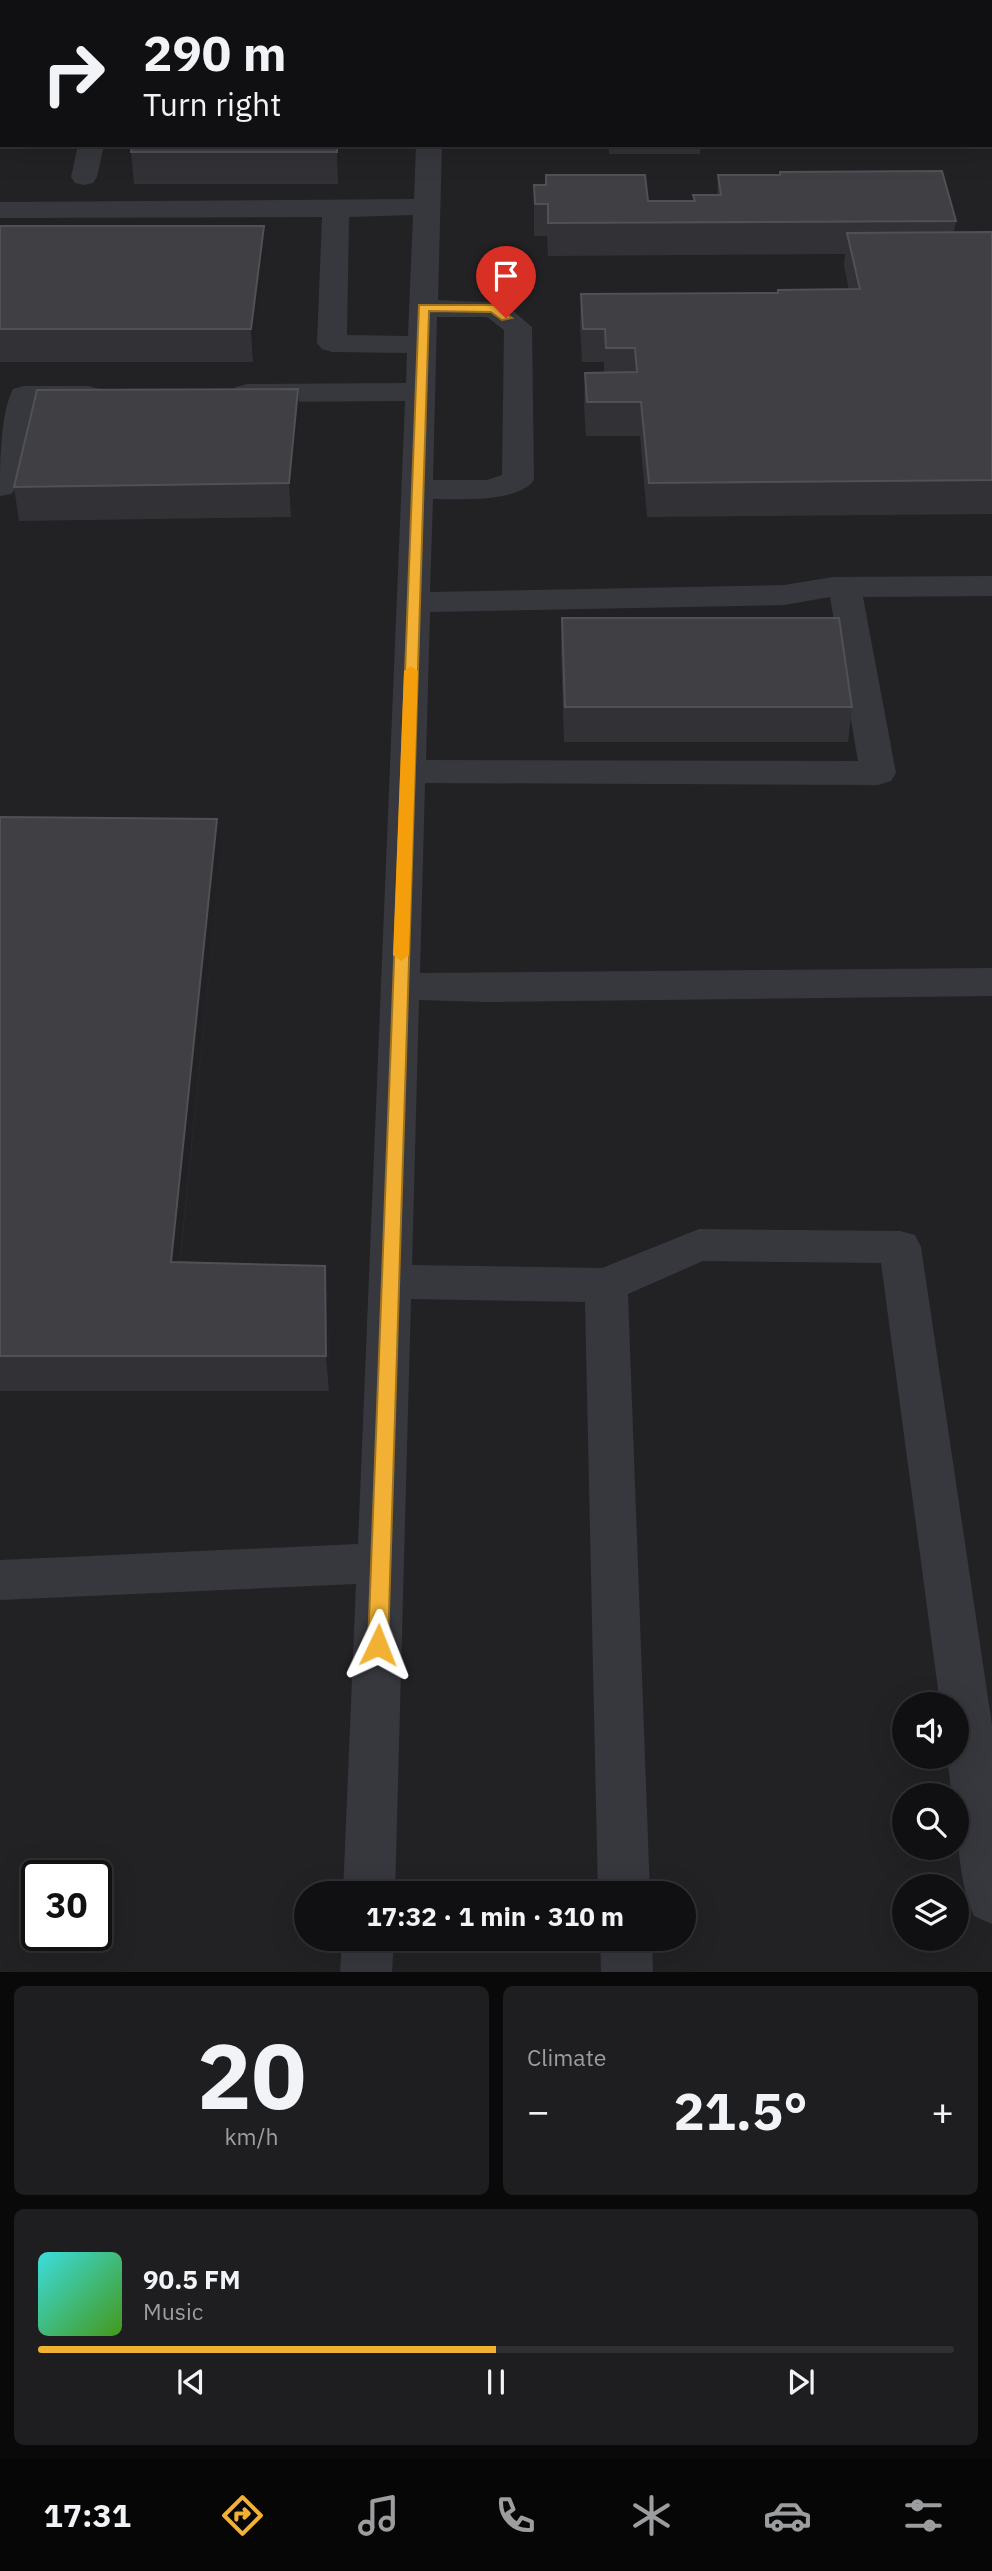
<!DOCTYPE html>
<meta charset="utf-8">
<style>
body{margin:0;font-family:"IBM Plex Sans",sans-serif;background:#1e1e20;color:#f1f3f6;height:100vh;display:flex;flex-direction:column;font-size:26px;white-space:nowrap}
*{box-sizing:border-box;margin:0}
p{font-size:23px;color:#9c9d9f}
.icon{flex:none;width:38px;height:38px;fill:none;stroke:currentColor;stroke-width:2;stroke-linecap:round;stroke-linejoin:round}
.map{position:relative;height:1972px;overflow:hidden}
.panel{display:flex;flex-direction:column;gap:14px;padding:14px;background:#09090a;flex:1}
.panel>*{flex:none}
.top-card{position:absolute;left:0px;top:0px;width:992px;height:147px;box-shadow:0 7px 28px #0002,0 0 0 2px #303032;background:#101012;color:#f1f3f6;overflow:hidden}
.buttons{position:absolute;left:892px;top:1692px;display:grid;gap:14px}
.buttons a{display:grid;place-items:center;width:77px;height:77px;border-radius:50%;background:#101012;box-shadow:0 7px 28px #0002,0 0 0 2px #303032;font-size:35px}
.speed{position:absolute;left:21px;top:1860px;display:flex;gap:14px;font-size:35px;font-weight:700;text-align:center}
.speed>*{display:grid;place-content:center;width:91px;height:91px;border-radius:50%;background:#101012;box-shadow:0 7px 28px #0002,0 0 0 2px #303032;line-height:1}
.speed .limit{border:4px solid #111;border-radius:10px;background:#fff;color:#111}
.pin{position:absolute;display:grid;place-items:center;width:60px;height:60px;color:#fff;margin:-72px -30px;border-radius:50% 50% 50% 0;rotate:-45deg;box-shadow:0 0 7px #0007}
.pin .icon{rotate:45deg}
.me{position:absolute;width:77px;margin:-38px;rotate:2deg;stroke-linejoin:round;filter:drop-shadow(0 0 5px #0008)}
.turn{display:flex;align-items:center;gap:24px;height:147px;padding:0 28px;font-size:32px}
.turn .icon{width:91px;height:91px;stroke-width:2.5}
.turn b{display:block;font-size:49px;line-height:60px}
.big{font-size:52px;font-weight:700;line-height:1.1}
.panel .tile{flex:1;display:flex;flex-direction:column;justify-content:center;gap:10px;min-width:0;padding:0 24px;border-radius:10px;background:#1e1e20}
.panel .dial{align-items:center;gap:0}
.dial b{font-size:91px;line-height:1}
.song{display:flex;align-items:center;gap:21px}
.cover{width:84px;height:84px;border-radius:10px;background:linear-gradient(135deg,hsl(180 70% 55%),hsl(100 70% 35%))}
.played{height:7px;border-radius:4px;background:linear-gradient(90deg,#f2b134 50%,#303032 50%)}
.keys{display:flex;justify-content:space-around;direction:ltr}
.heat{display:flex;justify-content:space-between;align-items:center;font-size:38px;direction:ltr}
.panel .tiles{flex:1;display:grid;gap:14px;grid-template-columns:1fr 1fr}
.tile:last-child{grid-column:span 2}
.trip{position:absolute;left:294px;top:1881px;width:402px;height:70px;border-radius:35px;background:#101012;box-shadow:0 7px 28px #0002,0 0 0 2px #303032;font-weight:700;line-height:70px;text-align:center}
.tabs{display:flex;height:112px;justify-content:space-around;align-items:center;background:#060607;color:#9c9d9f}
.tabs .icon{width:49px;height:49px}
.tabs .active{color:#f2b134}
.tabs b{font-size:32px;color:#f1f3f6}
.map>svg:first-child{display:block}
.built{fill:#222225;fill-rule:evenodd}
.lines{fill:none;stroke-linecap:round;stroke-linejoin:round}
.minor{fill:#37383d;fill-rule:evenodd}
.wall{fill:#323236}
.shaded-wall{fill:#212124}
.building{fill:#3f3f44;stroke:#4f5156;stroke-width:2}
.route{fill:#f2b134;stroke:#9d7322;stroke-width:2}
.slow{fill:#f59e0b}
</style>
<div class="map">
<svg width="992" height="1973" viewBox="0 0 992 1973">
<rect width="100%" height="100%" fill="#161618"/>
<!-- built -->
<path class="built" d="M 0,0 L 992,0 L 992,1972 L 0,1973 ZM 2,2 L 990,2 L 990,145 L 2,145 ZM 905,1704 L 957,1704 L 957,1757 L 905,1757 ZM 905,1796 L 957,1796 L 957,1848 L 905,1848 ZM 37,1876 L 96,1876 L 96,1936 L 37,1936 ZM 905,1886 L 957,1886 L 957,1939 L 905,1939 ZM 306,1894 L 684,1894 L 684,1939 L 306,1939 Z"/>
<g class="lines">
<!-- minor -->
<g class="minor">
<rect x="422" y="0" width="24" height="2"/>
<rect x="514" y="0" width="24" height="2"/>
<path d="M 78,145 L 104,145 L 97,177 L 93,183 L 84,185 L 75,183 L 71,177 Z"/>
<path d="M 416,145 L 442,145 L 438,300 L 504,303 L 532,327 L 534,480 C 518,503 458,499 433,499 L 430,592 L 784,585 L 833,577 L 992,576 L 992,596 L 863,597 L 896,773 L 891,781 L 878,785 L 425,783 L 420,973 L 992,968 L 992,996 L 489,1002 L 419,1000 L 412,1265 L 602,1268 L 699,1229 L 900,1231 L 915,1235 L 921,1247 L 992,1725 L 992,1924 L 974,1916 C 958,1880 957,1835 957,1796 L 952,1796 L 947,1757 L 957,1757 L 957,1704 L 940,1704 L 881,1263 L 703,1261 L 628,1294 L 650,1894 L 598,1894 L 585,1302 L 411,1299 L 395,1894 L 343,1894 L 356,1584 L 0,1600 L 0,1560 L 358,1544 L 405,401 L 247,402 L 236,399 L 232,393 L 236,387 L 247,384 L 406,383 L 407,353 L 332,352 L 322,349 L 317,343 L 322,217 L 0,218 L 0,202 L 414,199 ZM 413,215 L 408,336 L 347,335 L 349,217 ZM 437,317 L 487,317 L 504,330 L 502,475 L 487,480 L 433,480 ZM 830,597 L 858,761 L 426,760 L 430,612 L 784,605 Z"/>
<path d="M 24,386 L 89,386 L 100,389 L 104,395 L 100,401 L 89,404 L 37,404 L 21,483 L 11,494 L 0,496 C 0,465 0,415 13,389 Z"/>
<path d="M 342,1939 L 394,1939 L 392,1973 L 340,1973 Z"/>
<path d="M 600,1939 L 652,1939 L 653,1973 L 601,1973 Z"/>
</g>
</g>
<!-- wall -->
<g class="wall">
<path d="M 0,0 L 359,0 L 359,2 L 2,2 L 2,23 L 0,23 Z"/>
<rect x="579" y="0" width="247" height="2"/>
<path d="M 341,145 L 338,184 L 134,184 L 131,152 Z"/>
<path d="M 609,145 L 701,145 L 700,154 L 609,154 Z"/>
<path d="M 780,172 L 956,221 L 954,232 L 992,232 L 992,514 L 647,517 L 640,436 L 586,436 L 584,406 L 585,373 L 604,373 L 604,362 L 582,362 L 580,327 L 581,294 L 777,293 L 778,290 L 849,290 L 844,266 L 845,254 L 548,256 L 547,236 L 534,236 L 534,185 L 648,201 L 693,201 L 693,195 L 717,195 L 718,175 L 779,175 Z"/>
<path d="M 0,226 L 266,259 L 253,362 L 0,362 Z"/>
<path d="M 300,423 L 291,517 L 19,521 L 14,487 Z"/>
<path d="M 562,618 L 852,707 L 848,742 L 564,742 L 561,653 Z"/>
<path d="M 0,817 L 221,854 L 180,1262 L 325,1266 L 328,1301 L 329,1391 L 0,1391 Z"/>
</g>
<!-- shaded-wall -->
<g class="shaded-wall">
<path d="M 337,145 L 341,145 L 338,184 L 337,152 Z"/>
<path d="M 264,226 L 266,259 L 253,362 L 251,329 Z"/>
<path d="M 298,389 L 300,423 L 291,517 L 289,483 Z"/>
<path d="M 217,819 L 221,854 L 176,1297 L 171,1262 Z"/>
<path d="M 325,1266 L 328,1301 L 329,1391 L 326,1356 Z"/>
</g>
<!-- building -->
<g class="building">
<path d="M 132,145 L 337,145 L 337,152 L 131,152 Z"/>
<path d="M 942,171 L 956,221 L 548,223 L 548,204 L 535,204 L 534,185 L 546,185 L 546,175 L 645,175 L 648,201 L 695,201 L 693,195 L 721,195 L 718,175 L 780,175 L 780,172 Z"/>
<path d="M 0,226 L 264,226 L 251,329 L 0,329 Z"/>
<path d="M 992,232 L 992,480 L 649,483 L 641,402 L 587,402 L 585,373 L 637,372 L 635,348 L 606,348 L 605,329 L 583,329 L 581,294 L 778,293 L 778,290 L 860,289 L 847,233 Z"/>
<path d="M 298,389 L 289,483 L 14,487 L 37,390 Z"/>
<path d="M 562,618 L 839,618 L 852,707 L 565,707 Z"/>
<path d="M 0,817 L 217,819 L 171,1262 L 325,1266 L 326,1356 L 0,1356 Z"/>
</g>
<!-- route -->
<path class="route" d="M 419,305 L 494,305 L 512,318 L 502,320 L 491,312 L 429,311 L 388,1645 L 385,1652 L 378,1654 L 371,1652 L 368,1645 Z"/>
<!-- slow -->
<path class="slow" d="M 411,666 L 418,671 L 409,955 L 401,961 L 393,955 L 404,671 Z"/>
</svg>
<div class="buttons">
<a><svg class="icon" aria-label="sound" viewBox="0 0 24 24"><path d="M4 9h4l5-4v14l-5-4H4zM17 9q2 3 0 6"/></svg></a>
<a><svg class="icon" aria-label="search" viewBox="0 0 24 24"><circle cx="10" cy="10" r="6"/><path d="M15 15l6 6"/></svg></a>
<a><svg class="icon" aria-label="layers" viewBox="0 0 24 24"><path d="M12 4l9 5-9 5-9-5zM3 14l9 5 9-5"/></svg></a>
</div>
<div class="speed"><div class="limit">30</div></div>
<div class="pin" style="left:506px;top:318px;background:#d93025"><svg class="icon" aria-label="arrive" viewBox="0 0 24 24"><path d="M6 21V4h12l-3 4 3 4H6"/></svg></div>
<svg class="me" style="left:378px;top:1645px" viewBox="-20 -20 40 40"><path d="M0-17L14 15 0 8-14 15z" fill="#f2b134" stroke="#fff" stroke-width="4"/></svg>
<div class="trip">17:32 · 1 min · 310 m</div>
<div class="top-card">
<div class="turn"><svg class="icon" aria-label="right" viewBox="0 0 24 24"><path d="M7 20v-9h11M14 6l5 5-5 5"/></svg><div><b>290 m</b>Turn right</div></div>
</div>
</div>
<section class="panel">
<div class="tiles">
<div class="tile dial"><b>20</b><p>km/h</p></div>
<div class="tile"><p>Climate</p>
<div class="heat"><a>−</a><b class="big">21.5°</b><a>+</a></div>
</div>
<div class="tile">
<div class="song"><i class="cover"></i><div><b>90.5 FM</b><p>Music</p></div></div>
<div class="played"></div>
<div class="keys"><svg class="icon" aria-label="previous" viewBox="0 0 24 24"><path d="M18 5L8 12l10 7zM5 5v14"/></svg><svg class="icon" aria-label="pause" viewBox="0 0 24 24"><path d="M8 5v14M16 5v14"/></svg><svg class="icon" aria-label="next" viewBox="0 0 24 24"><path d="M6 5l10 7-10 7zM19 5v14"/></svg></div>
</div>
</div>
</section>
<nav class="tabs">
<b>17:31</b>
<svg class="icon active" aria-label="directions" viewBox="0 0 24 24"><path d="M12 3l9 9-9 9-9-9zM9 14v-3h6M13 9l2 2-2 2"/></svg>
<svg class="icon" aria-label="music" viewBox="0 0 24 24"><path d="M9 18V5l10-2v13"/><circle cx="6" cy="18" r="3"/><circle cx="16" cy="16" r="3"/></svg>
<svg class="icon" aria-label="phone" viewBox="0 0 24 24"><path d="M5 4h4l2 5-3 2q2 4 5 5l2-3 5 2v4C11 20 4 13 5 4z"/></svg>
<svg class="icon" aria-label="climate" viewBox="0 0 24 24"><path d="M12 3v18M4 7l16 10M4 17L20 7"/></svg>
<svg class="icon" aria-label="car" viewBox="0 0 24 24"><path d="M5 17H2v-5l4-1 3-4h7l3 4 3 1v5h-3M9 17h6M6 11h13"/><circle cx="7" cy="17" r="2"/><circle cx="17" cy="17" r="2"/></svg>
<svg class="icon" aria-label="filters" viewBox="0 0 24 24"><path d="M4 7h16M4 17h16"/><circle cx="9" cy="7" r="2"/><circle cx="15" cy="17" r="2"/></svg>
</nav>
